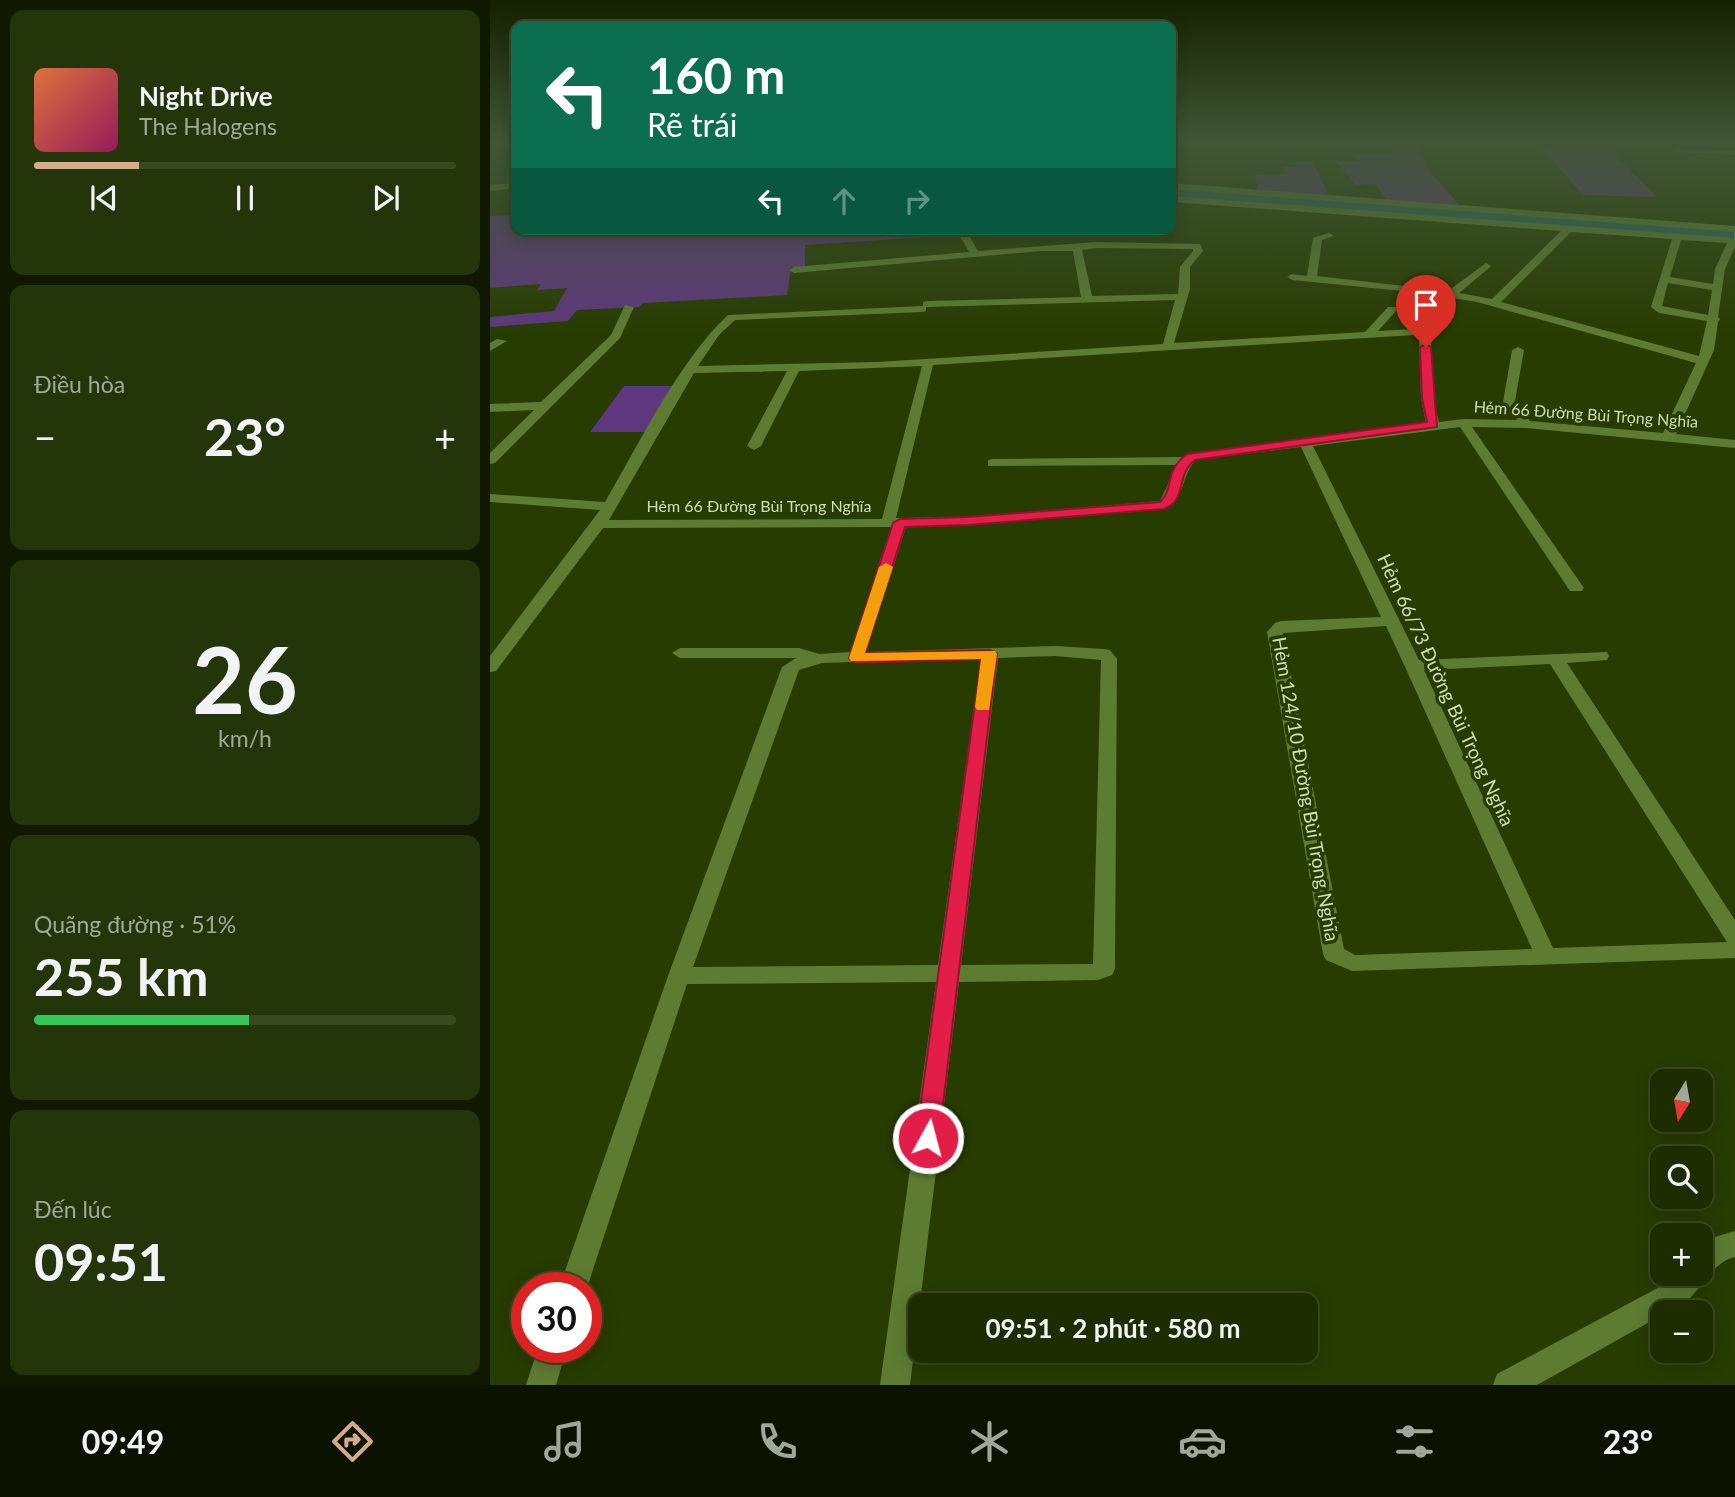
<!DOCTYPE html>
<html lang="vi">
<meta charset="utf-8">
<style>
body{margin:0;font-family:Lato,sans-serif;background:#25350a;color:#f1f3f6;height:100vh;display:flex;flex-direction:column;font-size:26px;white-space:nowrap}
*{box-sizing:border-box;margin:0}
p{font-size:23px;color:#a0a899}
.icon{flex:none;width:38px;height:38px;fill:none;stroke:currentColor;stroke-width:2;stroke-linecap:round;stroke-linejoin:round}
.map{position:relative;flex:1;overflow:hidden}
.panel{display:flex;flex-direction:column;gap:10px;padding:10px;background:#101900;width:490px}
.panel>*{flex:none}
.hud{position:absolute;left:21px;top:21px;width:665px;height:214px;border-radius:14px;box-shadow:0 4px 18px #0003,0 0 0 2px #3b4922;background:#0b6e4f;color:#fff;overflow:hidden}
.needle{width:46px;rotate:191deg}
.tools{position:absolute;left:1160px;top:1069px;display:grid;gap:14px}
.tools a{display:grid;place-items:center;width:63px;height:63px;border-radius:14px;background:#1d2d00;box-shadow:0 4px 18px #0003,0 0 0 2px #3b4922;font-size:35px}
.speed{position:absolute;left:21px;top:1272px;display:flex;gap:14px;font-size:35px;font-weight:700;text-align:center}
.speed>*{display:grid;place-content:center;width:91px;height:91px;border-radius:50%;background:#1d2d00;box-shadow:0 4px 18px #0003,0 0 0 2px #3b4922;line-height:1}
.speed .limit{border:10px solid #d22;background:#fff;color:#111}
.pin{position:absolute;display:grid;place-items:center;width:60px;height:60px;color:#fff;margin:-72px -30px;border-radius:50% 50% 50% 0;rotate:-45deg;box-shadow:0 0 7px #0007}
.pin .icon{rotate:45deg}
.me{position:absolute;width:77px;margin:-38px;rotate:7deg;stroke-linejoin:round;filter:drop-shadow(0 0 5px #0008)}
.turn{display:flex;align-items:center;gap:24px;height:147px;padding:0 21px;font-size:32px}
.turn .icon{width:91px;height:91px;stroke-width:2.5}
.turn b{display:block;font-size:49px;line-height:60px}
.lanes{display:flex;align-items:center;height:66px;padding:0 21px;background:#0003;justify-content:center;gap:35px;direction:ltr}
.lanes .off{opacity:.35}
.big{font-size:52px;font-weight:700;line-height:1.1}
.panel .tile{flex:1;display:flex;flex-direction:column;justify-content:center;gap:10px;min-width:0;padding:0 24px;border-radius:14px;background:#25350a}
.panel .dial{align-items:center;gap:0}
.dial b{font-size:91px;line-height:1}
.song{display:flex;align-items:center;gap:21px}
.cover{width:84px;height:84px;border-radius:10px;background:linear-gradient(135deg,hsl(20 70% 55%),hsl(330 70% 35%))}
.played{height:7px;border-radius:4px;background:linear-gradient(90deg,#d6ab8b 25%,#3b4922 25%)}
.keys{display:flex;justify-content:space-around;direction:ltr}
.heat{display:flex;justify-content:space-between;align-items:center;font-size:38px;direction:ltr}
.charge{height:10px;border-radius:5px;background:linear-gradient(90deg,#34c759 51%,#3b4922 0)}
.trip{position:absolute;left:418px;top:1293px;width:410px;height:70px;border-radius:14px;background:#1d2d00;box-shadow:0 4px 18px #0003,0 0 0 2px #3b4922;font-weight:700;line-height:70px;text-align:center}
.tab-bar{display:flex;height:112px;justify-content:space-around;align-items:center;background:#0c1200;color:#a0a899}
.tab-bar .icon{width:49px;height:49px}
.tab-bar .current{color:#d6ab8b}
.tab-bar b{font-size:32px;color:#f1f3f6}
main{display:flex;flex:1;min-height:0}
.map>svg:first-child{display:block}
.green{fill:#5f377e}
.water{fill:#276661;stroke:#598a7b;stroke-width:2}
.lines{fill:none;stroke-linecap:round;stroke-linejoin:round}
.street{fill:#5d7c32;fill-rule:evenodd}
.route{fill:#e11d48;stroke:#92132f;stroke-width:2}
.slow{fill:#f59e0b}
.labels{text-anchor:middle;stroke-width:7;stroke-linejoin:round;paint-order:stroke}
.far-street-label{font-size:16px;fill:#cddeb9;stroke:#273c00}
.street-label{font-size:19px;fill:#cddeb9;stroke:#273c00}
</style>
<main>
<section class="panel">
<div class="tile">
<div class="song"><i class="cover"></i><div><b>Night Drive</b><p>The Halogens</p></div></div>
<div class="played"></div>
<div class="keys"><svg class="icon" aria-label="previous" viewBox="0 0 24 24"><path d="M18 5L8 12l10 7zM5 5v14"/></svg><svg class="icon" aria-label="pause" viewBox="0 0 24 24"><path d="M8 5v14M16 5v14"/></svg><svg class="icon" aria-label="next" viewBox="0 0 24 24"><path d="M6 5l10 7-10 7zM19 5v14"/></svg></div>
</div>
<div class="tile"><p>Điều hòa</p>
<div class="heat"><a>−</a><b class="big">23°</b><a>+</a></div>
</div>
<div class="tile dial"><b>26</b><p>km/h</p></div>
<div class="tile"><p>Quãng đường · 51%</p><b class="big">255 km</b><div class="charge"></div></div>
<div class="tile"><p>Đến lúc</p><b class="big">09:51</b></div>
</section>
<div class="map">
<svg width="1245" height="1385" viewBox="0 0 1245 1385">
<rect width="100%" height="100%" fill="#273c00"/>
<!-- green -->
<g class="green">
<path d="M 899,143 L 923,143 L 930,149 L 929,155 L 933,156 L 934,164 L 970,206 L 897,201 L 885,184 L 865,185 L 846,161 L 868,161 L 864,155 L 902,155 L 902,148 Z"/>
<path d="M 1062,143 L 1113,143 L 1167,197 L 1093,195 L 1052,148 L 1067,148 Z"/>
<path d="M 806,162 L 823,162 L 839,196 L 768,191 L 765,175 L 795,174 L 793,167 L 807,167 Z"/>
<path d="M 26,215 L 26,229 L 441,229 L 431,230 L 436,237 L 315,245 L 315,267 L 301,267 L 297,295 L 153,303 L 149,307 L 87,310 L 78,321 L 0,327 L 0,317 L 64,311 L 77,288 L 47,290 L 51,284 L 0,288 L 0,216 Z"/>
<path d="M 134,386 L 186,386 L 156,432 L 100,432 Z"/>
</g>
<!-- water -->
<path class="water" d="M 681,187 L 1245,230 L 1245,240 L 681,198 Z"/>
<g class="lines">
<!-- street -->
<g class="street">
<path d="M 1184,148 L 1245,151 L 1245,155 L 1187,152 Z"/>
<path d="M 26,183 L 26,188 L 0,191 L 0,185 Z"/>
<path d="M 681,183 L 1245,226 L 1245,232 L 681,189 Z"/>
<path d="M 681,196 L 1245,238 L 1245,247 L 1235,269 L 1228,317 L 1230,319 L 1228,322 L 1224,350 L 1186,434 L 1245,440 L 1245,448 L 1036,428 L 982,427 L 1094,588 L 1092,591 L 1080,591 L 970,427 L 823,446 L 929,660 L 1117,652 L 1119,656 L 1117,660 L 1077,663 L 1245,920 L 1245,958 L 862,971 L 836,960 L 833,954 L 777,632 L 785,623 L 791,621 L 891,617 L 811,447 L 706,460 C 691,474 695,502 674,509 L 478,525 L 416,527 L 376,652 L 565,646 L 614,649 L 620,650 L 627,659 L 625,969 L 622,975 L 608,980 L 469,982 L 420,1385 L 390,1385 L 446,982 L 197,984 L 97,1288 L 69,1288 L 178,976 L 292,667 L 306,658 L 190,658 L 182,653 L 190,648 L 309,648 L 329,654 L 360,652 L 401,527 L 113,528 L 6,671 L 0,672 L 0,656 L 110,510 L 0,502 L 0,494 L 115,502 C 149,444 190,359 238,315 L 433,306 L 433,302 L 437,301 L 591,297 L 583,251 L 551,251 L 304,273 L 299,270 L 304,267 L 479,252 L 466,229 L 475,229 L 488,251 L 606,242 L 710,244 L 713,251 L 700,267 L 700,289 L 684,343 L 875,332 L 898,307 L 906,307 L 906,311 L 888,331 L 924,329 L 941,335 L 943,398 L 949,422 L 973,419 L 1027,420 L 1013,402 L 1022,350 L 1028,347 L 1034,350 L 1025,401 L 1040,421 L 1173,433 L 1206,363 L 987,302 L 933,293 L 802,280 L 797,277 L 802,274 L 817,276 L 823,238 L 839,233 L 844,236 L 832,240 L 827,276 L 958,291 L 996,263 L 1001,266 L 999,268 L 969,293 L 1002,299 L 1071,231 L 681,202 ZM 1081,232 L 1182,239 L 1161,307 L 1169,313 L 1217,321 L 1209,356 L 1011,302 ZM 1191,240 L 1237,243 L 1225,269 L 1223,284 L 1180,277 ZM 606,248 L 703,249 L 703,251 L 690,267 L 688,294 L 602,296 L 592,250 ZM 1178,283 L 1222,290 L 1218,315 L 1172,306 ZM 685,300 L 673,344 L 387,362 L 208,366 L 229,335 L 245,320 L 432,312 L 436,311 L 436,307 ZM 924,335 L 929,337 L 931,398 L 936,424 L 702,453 L 694,457 L 503,459 L 498,460 L 498,466 L 687,465 L 670,501 L 478,517 L 406,518 L 443,365 ZM 432,366 L 392,519 L 119,520 L 204,373 L 297,371 L 257,446 L 264,450 L 271,446 L 309,371 ZM 896,626 L 916,669 L 1042,949 L 865,955 L 854,949 L 793,633 ZM 565,656 L 611,660 L 603,964 L 471,965 L 508,658 ZM 491,658 L 448,965 L 203,967 L 309,670 L 332,663 ZM 1060,664 L 1237,942 L 1063,948 L 934,670 Z"/>
<path d="M 135,305 L 144,307 L 130,338 L 5,463 L 0,464 L 0,453 L 44,410 L 0,412 L 0,404 L 51,402 L 121,335 Z"/>
<path d="M 7,339 L 17,341 L 0,351 L 0,343 Z"/>
<path d="M 1245,1231 L 1245,1257 C 1214,1264 1207,1310 1172,1312 L 1172,1315 L 1047,1385 L 1003,1385 L 1007,1374 L 1177,1283 L 1185,1274 L 1211,1274 L 1211,1247 L 1218,1239 Z"/>
<path d="M 48,1348 L 77,1348 L 66,1385 L 36,1385 Z"/>
</g>
</g>
<!-- sky -->
<linearGradient id="sky" x2="0" y2="1"><stop stop-color="#152100"/><stop offset="0.42" stop-color="#415637"/><stop offset="1" stop-color="#415637" stop-opacity="0"/></linearGradient>
<rect width="1245" height="337" fill="url(#sky)"/>
<!-- route -->
<path class="route" d="M 936,344 L 941,347 L 947,427 L 705,460 C 685,475 698,500 674,509 L 478,525 L 415,527 L 375,653 L 500,650 L 507,654 L 449,1138 L 446,1145 L 438,1148 L 429,1145 L 426,1138 L 491,659 L 366,663 L 359,658 L 403,523 L 410,519 L 478,517 L 670,502 C 685,488 673,472 697,454 L 937,422 L 932,398 L 930,347 Z"/>
<!-- slow -->
<path class="slow" d="M 396,563 L 403,567 L 375,653 L 505,651 L 507,654 L 499,710 L 487,710 L 485,707 L 491,659 L 361,661 L 359,658 L 389,567 Z"/>
<g class="labels">
<!-- far-street labels -->
<g class="far-street-label">
<text transform="translate(1096 414) rotate(4)" y="6">Hẻm 66 Đường Bùi Trọng Nghĩa</text>
<text x="269" y="512">Hẻm 66 Đường Bùi Trọng Nghĩa</text>
</g>
<!-- street labels -->
<g class="street-label">
<text transform="translate(956 690) rotate(65)" y="7">Hẻm 66/73 Đường Bùi Trọng Nghĩa</text>
<text transform="translate(816 789) rotate(80)" y="7">Hẻm 124/10 Đường Bùi Trọng Nghĩa</text>
</g>
</g>
</svg>
<div class="tools">
<a><svg class="needle" viewBox="-14 -14 28 28"><path d="M0-13l5 13h-10z" fill="#e53935"/><path d="M0 13l5-13h-10z" fill="#a0a899"/></svg></a>
<a><svg class="icon" aria-label="search" viewBox="0 0 24 24"><circle cx="10" cy="10" r="6"/><path d="M15 15l6 6"/></svg></a>
<a>+</a>
<a>−</a>
</div>
<div class="speed"><div class="limit">30</div></div>
<div class="pin" style="left:936px;top:347px;background:#d93025"><svg class="icon" aria-label="arrive" viewBox="0 0 24 24"><path d="M6 21V4h12l-3 4 3 4H6"/></svg></div>
<svg class="me" style="left:438px;top:1138px" viewBox="-20 -20 40 40"><circle r="17" fill="#e11d48" stroke="#fff" stroke-width="3"/><path d="M0-11L8 9 0 5-8 9z" fill="#fff"/></svg>
<div class="trip">09:51 · 2 phút · 580 m</div>
<div class="hud">
<div class="turn"><svg class="icon" aria-label="left" viewBox="0 0 24 24"><path d="M17 20v-9H6M10 6l-5 5 5 5"/></svg><div><b>160 m</b>Rẽ trái</div></div>
<div class="lanes"><svg class="icon" aria-label="left" viewBox="0 0 24 24"><path d="M17 20v-9H6M10 6l-5 5 5 5"/></svg><svg class="icon off" aria-label="ahead" viewBox="0 0 24 24"><path d="M12 20V5M6 11l6-6 6 6"/></svg><svg class="icon off" aria-label="right" viewBox="0 0 24 24"><path d="M7 20v-9h11M14 6l5 5-5 5"/></svg></div>
</div>
</div>
</main>
<nav class="tab-bar">
<b>09:49</b>
<svg class="icon current" aria-label="directions" viewBox="0 0 24 24"><path d="M12 3l9 9-9 9-9-9zM9 14v-3h6M13 9l2 2-2 2"/></svg>
<svg class="icon" aria-label="music" viewBox="0 0 24 24"><path d="M9 18V5l10-2v13"/><circle cx="6" cy="18" r="3"/><circle cx="16" cy="16" r="3"/></svg>
<svg class="icon" aria-label="phone" viewBox="0 0 24 24"><path d="M5 4h4l2 5-3 2q2 4 5 5l2-3 5 2v4C11 20 4 13 5 4z"/></svg>
<svg class="icon" aria-label="climate" viewBox="0 0 24 24"><path d="M12 3v18M4 7l16 10M4 17L20 7"/></svg>
<svg class="icon" aria-label="car" viewBox="0 0 24 24"><path d="M5 17H2v-5l4-1 3-4h7l3 4 3 1v5h-3M9 17h6M6 11h13"/><circle cx="7" cy="17" r="2"/><circle cx="17" cy="17" r="2"/></svg>
<svg class="icon" aria-label="filters" viewBox="0 0 24 24"><path d="M4 7h16M4 17h16"/><circle cx="9" cy="7" r="2"/><circle cx="15" cy="17" r="2"/></svg>
<b>23°</b>
</nav>
